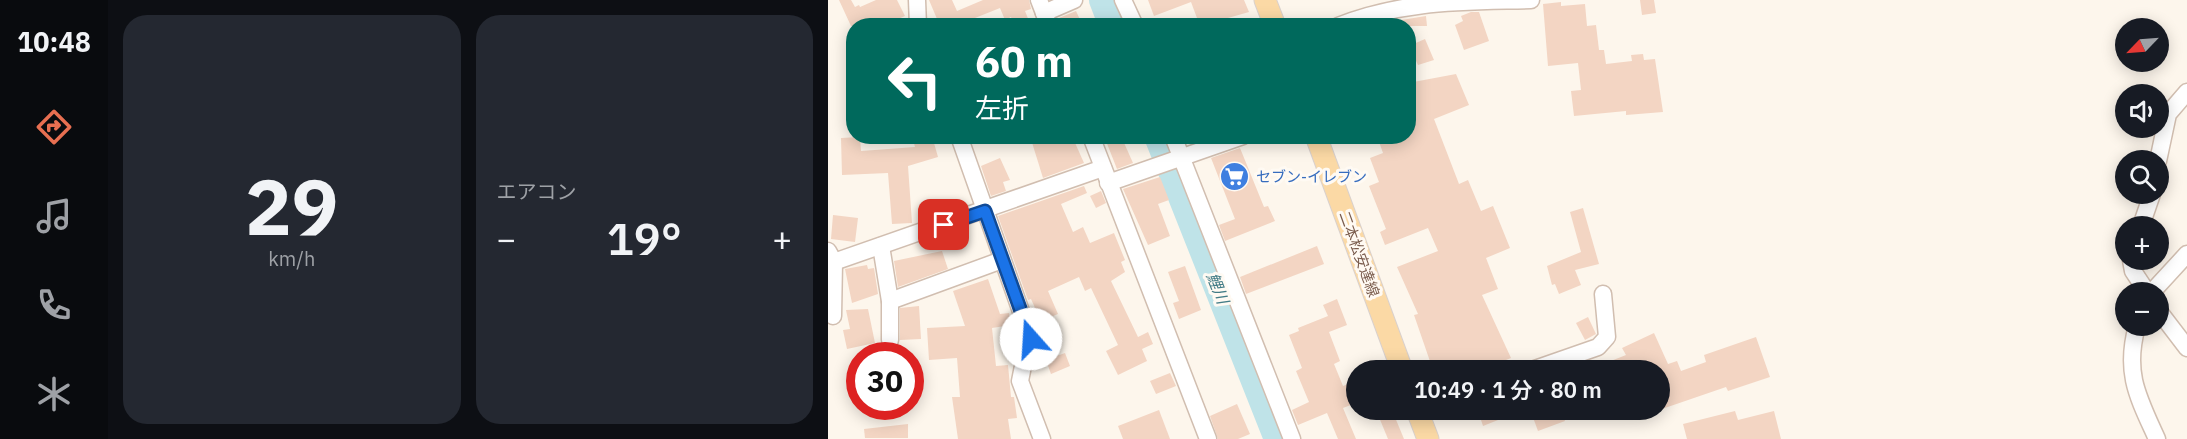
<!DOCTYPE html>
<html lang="ja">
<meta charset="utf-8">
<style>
body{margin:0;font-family:"IBM Plex Sans","Noto Sans JP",sans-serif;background:#242831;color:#f1f3f6;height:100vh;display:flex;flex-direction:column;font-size:22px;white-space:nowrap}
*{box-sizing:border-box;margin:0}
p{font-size:20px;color:#9ea1a6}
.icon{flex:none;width:33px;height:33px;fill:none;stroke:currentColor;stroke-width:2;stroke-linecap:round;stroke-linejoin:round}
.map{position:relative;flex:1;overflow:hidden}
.drawer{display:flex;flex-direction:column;gap:15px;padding:15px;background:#0d0f14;width:720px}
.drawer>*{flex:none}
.banner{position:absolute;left:18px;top:18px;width:570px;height:126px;border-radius:24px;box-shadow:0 3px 15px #0003;background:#00695c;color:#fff;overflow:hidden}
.needle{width:39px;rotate:245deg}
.tools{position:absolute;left:1287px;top:18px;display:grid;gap:12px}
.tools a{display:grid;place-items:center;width:54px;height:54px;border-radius:50%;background:#171b24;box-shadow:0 3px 15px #0003;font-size:30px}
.speed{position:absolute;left:18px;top:342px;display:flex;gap:12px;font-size:30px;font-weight:700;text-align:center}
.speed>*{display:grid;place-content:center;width:78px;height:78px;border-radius:50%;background:#171b24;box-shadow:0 3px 15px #0003;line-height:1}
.speed .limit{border:9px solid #d22;background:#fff;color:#111}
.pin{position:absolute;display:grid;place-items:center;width:51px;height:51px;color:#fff;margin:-26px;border-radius:12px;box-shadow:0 3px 9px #0006}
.me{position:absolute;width:66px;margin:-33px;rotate:341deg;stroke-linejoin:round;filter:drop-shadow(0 0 4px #0008)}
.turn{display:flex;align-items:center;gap:21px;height:126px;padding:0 30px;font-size:27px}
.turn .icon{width:78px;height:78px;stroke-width:2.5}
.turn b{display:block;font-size:42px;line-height:51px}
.big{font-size:45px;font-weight:600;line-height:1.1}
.drawer .widget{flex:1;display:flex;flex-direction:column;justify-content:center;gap:9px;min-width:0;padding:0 21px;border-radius:24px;background:#242831}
.drawer .dial{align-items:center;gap:0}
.dial b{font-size:78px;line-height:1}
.heat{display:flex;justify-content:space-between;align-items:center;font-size:33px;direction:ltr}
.drawer .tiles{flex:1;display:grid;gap:15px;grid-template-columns:repeat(2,1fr)}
.trip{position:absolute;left:518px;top:360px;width:324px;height:60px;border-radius:30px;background:#171b24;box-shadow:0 3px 15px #0003;font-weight:600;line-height:60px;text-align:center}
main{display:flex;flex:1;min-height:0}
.dock{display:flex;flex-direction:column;width:108px;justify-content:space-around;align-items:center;background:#090b0e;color:#9ea1a6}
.dock .icon{width:42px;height:42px}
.dock .on{color:#e76f51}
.dock b{font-size:27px;color:#f1f3f6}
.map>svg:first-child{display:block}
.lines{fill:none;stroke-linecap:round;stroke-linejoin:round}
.river{stroke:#bfe3e8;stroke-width:28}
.building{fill:#f3d5c3}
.minor-casing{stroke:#d1beb0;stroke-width:19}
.major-casing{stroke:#dad1cd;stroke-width:23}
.minor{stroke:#fff;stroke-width:16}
.major{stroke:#fbd9a5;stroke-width:21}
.route-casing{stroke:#114b97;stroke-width:15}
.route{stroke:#1a73e8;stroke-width:10}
.labels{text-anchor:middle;stroke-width:6;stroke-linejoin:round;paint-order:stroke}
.shop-label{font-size:15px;fill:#366cbe;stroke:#fffaf3;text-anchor:start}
.street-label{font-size:15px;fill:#7a5c4d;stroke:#fffaf3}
.water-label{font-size:16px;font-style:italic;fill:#437c86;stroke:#fffaf3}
</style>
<main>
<nav class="dock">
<b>10:48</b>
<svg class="icon on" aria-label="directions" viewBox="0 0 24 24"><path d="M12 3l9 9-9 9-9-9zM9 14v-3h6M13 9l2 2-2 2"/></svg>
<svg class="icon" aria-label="music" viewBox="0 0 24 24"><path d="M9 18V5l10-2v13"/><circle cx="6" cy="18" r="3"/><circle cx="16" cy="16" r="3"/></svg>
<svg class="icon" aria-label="phone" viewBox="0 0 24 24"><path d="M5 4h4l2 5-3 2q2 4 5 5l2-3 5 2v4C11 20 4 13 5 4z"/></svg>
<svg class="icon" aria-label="climate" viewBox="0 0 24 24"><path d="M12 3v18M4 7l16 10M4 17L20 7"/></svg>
</nav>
<section class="drawer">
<div class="tiles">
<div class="widget dial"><b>29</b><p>km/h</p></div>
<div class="widget"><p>エアコン</p>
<div class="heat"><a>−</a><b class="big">19°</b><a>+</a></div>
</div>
</div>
</section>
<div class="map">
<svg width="1359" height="439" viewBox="0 0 1359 439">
<rect width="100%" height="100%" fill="#fdf6ec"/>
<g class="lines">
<!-- river -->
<g class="river">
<path d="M 275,0 L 285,26"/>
<path d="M 330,136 L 450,439"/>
</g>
</g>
<!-- building -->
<g class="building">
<path d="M 11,0 L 23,0 L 27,7 L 31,5 L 32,7 L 48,0 L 69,0 L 77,16 L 58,24 L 55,19 L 41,26 L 23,26 Z"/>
<path d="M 101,0 L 124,0 L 129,11 L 155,0 L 201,0 L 203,9 L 197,11 L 203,26 L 186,26 L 183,17 L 177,20 L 172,8 L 147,18 L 151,26 L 112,26 Z"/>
<path d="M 320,0 L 416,0 L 421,12 L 372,26 L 363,2 L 326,16 Z"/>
<path d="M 812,0 L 826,0 L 828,13 L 814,15 Z"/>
<path d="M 733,2 L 733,6 L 757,4 L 759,26 L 768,25 L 771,50 L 776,50 L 778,64 L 804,61 L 803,55 L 815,54 L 816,60 L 827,59 L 835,112 L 798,115 L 798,111 L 746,116 L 743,91 L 753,90 L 750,63 L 720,66 L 715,4 Z"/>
<path d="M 248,11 L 255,26 L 235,26 L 231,18 Z"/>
<path d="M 643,12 L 651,12 L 661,41 L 636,50 L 627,25 L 635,21 L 633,16 Z"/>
<path d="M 598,16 L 599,26 L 555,26 L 555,23 L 561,22 Z"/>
<path d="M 597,39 L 606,60 L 590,65 L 581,46 Z"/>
<path d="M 628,74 L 641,105 L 606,119 L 631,184 L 640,180 L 653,211 L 665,206 L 682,248 L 658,258 L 670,289 L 654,295 L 683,358 L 668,364 L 671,370 L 605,370 L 586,315 L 590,314 L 569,267 L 610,251 L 600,228 L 557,245 L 552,232 L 558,229 L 541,186 L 551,182 L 542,158 L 555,153 L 549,136 L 580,136 L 580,83 Z"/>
<path d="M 96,136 L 104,136 L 110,157 L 80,166 L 84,223 L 64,224 L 60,173 L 14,175 L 13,138 L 32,137 L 33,151 L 87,147 L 85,140 Z"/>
<path d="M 202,136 L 244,136 L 256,163 L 215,178 Z"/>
<path d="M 276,136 L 293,136 L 305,163 L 289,169 Z"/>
<path d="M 412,148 L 436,207 L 440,206 L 447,221 L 397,241 L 391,225 L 407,219 L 383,158 Z"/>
<path d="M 172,158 L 182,180 L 175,182 L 178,191 L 163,196 L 153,166 Z"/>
<path d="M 332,177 L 341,200 L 330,204 L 342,236 L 320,245 L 295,189 Z"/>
<path d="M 256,186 L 259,193 L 233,204 L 245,232 L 255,227 L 262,243 L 286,233 L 297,260 L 293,262 L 297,272 L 283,281 L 310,337 L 320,332 L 325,344 L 314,349 L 319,361 L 290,375 L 278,351 L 290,345 L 263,288 L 257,291 L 251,277 L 220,291 L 230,314 L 213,321 L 203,299 L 200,300 L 170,216 Z"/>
<path d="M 273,191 L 278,203 L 268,208 L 262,196 Z"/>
<path d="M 755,208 L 771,264 L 747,270 L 753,285 L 731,294 L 727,284 L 724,285 L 719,266 L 753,252 L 742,212 Z"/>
<path d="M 5,215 L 30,218 L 27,242 L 3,239 Z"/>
<path d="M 489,246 L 496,264 L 418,294 L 412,277 Z"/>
<path d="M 114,251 L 120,269 L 70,287 L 66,261 Z"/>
<path d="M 39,265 L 40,269 L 46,268 L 50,294 L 24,303 L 17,269 Z"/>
<path d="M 357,266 L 373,310 L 351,319 L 345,303 L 351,301 L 340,272 Z"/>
<path d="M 160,279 L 172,314 L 181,313 L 183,325 L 164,328 L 168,366 L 180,365 L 183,397 L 186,397 L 189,418 L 180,419 L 183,439 L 130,439 L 124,397 L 132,397 L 129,358 L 101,360 L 99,328 L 137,326 L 125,291 Z"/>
<path d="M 509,299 L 519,325 L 501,332 L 512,361 L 506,364 L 515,386 L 528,381 L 528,403 L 515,408 L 528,439 L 510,439 L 499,413 L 470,425 L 464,410 L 481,402 L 468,371 L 474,368 L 461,335 L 471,331 L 470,328 L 500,316 L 495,305 Z"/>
<path d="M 91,306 L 93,339 L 72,340 L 72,308 Z"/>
<path d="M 40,309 L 47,343 L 19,349 L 15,330 L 22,329 L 18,310 Z"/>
<path d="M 760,317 L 768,334 L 757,340 L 748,323 Z"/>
<path d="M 826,333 L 840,364 L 849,361 L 853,371 L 878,362 L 876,355 L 928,337 L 942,377 L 900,391 L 898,387 L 831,410 L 831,370 L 760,370 L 798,355 L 794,348 Z"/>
<path d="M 237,353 L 242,366 L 223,374 L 218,360 Z"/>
<path d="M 342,373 L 348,386 L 328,394 L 322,381 Z"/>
<path d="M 409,404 L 422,434 L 410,439 L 390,439 L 382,416 Z"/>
<path d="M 331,410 L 342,439 L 295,439 L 290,426 Z"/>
<path d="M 548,410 L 564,410 L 576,439 L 560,439 Z"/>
<path d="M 663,410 L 695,410 L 655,426 L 651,414 Z"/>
<path d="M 710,410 L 733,410 L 737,421 L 710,431 L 703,412 Z"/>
<path d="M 907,411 L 910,420 L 946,411 L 953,439 L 859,439 L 855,424 Z"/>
<path d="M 80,424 L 80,438 L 37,438 L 36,429 Z"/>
</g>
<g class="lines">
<defs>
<g id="minor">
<path d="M 89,0 L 90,26"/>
<path d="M 211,0 L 221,26"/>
<path d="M 295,0 L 307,26"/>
<path d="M 216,13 L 246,0"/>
<path d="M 510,26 C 576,0 634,2 703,0"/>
<path d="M 131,136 L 208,354 L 195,366 L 192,381 L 214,439"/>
<path d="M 263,136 L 380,439"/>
<path d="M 345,136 L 464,439"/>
<path d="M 1330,161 L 1340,114 L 1359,92"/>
<path d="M 280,183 L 415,136"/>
<path d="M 1313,226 L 1324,194"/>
<path d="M 53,246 L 62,301 L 62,340"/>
<path d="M 0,251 L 6,262 L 5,316"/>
<path d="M 1303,260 L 1305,271 L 1319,292"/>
<path d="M 0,264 L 275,168"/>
<path d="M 1324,292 L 1359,254"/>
<path d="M 62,301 L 174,260"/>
<path d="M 1330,310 L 1359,348"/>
<path d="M 1309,326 C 1296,373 1310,397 1329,439"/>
<path d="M 704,370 L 770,347 L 779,337 L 775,294"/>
</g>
<g id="major">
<path d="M 437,0 L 447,26"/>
<path d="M 488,136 L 574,370"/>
<path d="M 589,410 L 600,439"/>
</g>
</defs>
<!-- minor casing -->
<use href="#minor" class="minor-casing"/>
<!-- major casing -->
<use href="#major" class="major-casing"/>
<!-- minor -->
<use href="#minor" class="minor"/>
<!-- major -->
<use href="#major" class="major"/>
</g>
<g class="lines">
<defs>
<path id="route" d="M 116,225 L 157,211 L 203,339"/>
</defs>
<!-- route casing -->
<use href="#route" class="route-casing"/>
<!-- route -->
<use href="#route" class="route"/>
</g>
<!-- icons -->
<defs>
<symbol id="supermarket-disc" viewBox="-11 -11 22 22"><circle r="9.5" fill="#3f7fe0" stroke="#fffaf3"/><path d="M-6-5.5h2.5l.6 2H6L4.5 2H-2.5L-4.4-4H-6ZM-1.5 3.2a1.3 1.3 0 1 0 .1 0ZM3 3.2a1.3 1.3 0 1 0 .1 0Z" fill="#fff"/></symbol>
</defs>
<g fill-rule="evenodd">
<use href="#supermarket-disc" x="390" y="160" width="33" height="33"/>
</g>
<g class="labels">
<!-- shop labels -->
<g class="shop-label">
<text x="428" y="182">セブン-イレブン</text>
</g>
<!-- street labels -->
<g class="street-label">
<text transform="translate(531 254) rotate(70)" y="5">二本松安達線</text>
</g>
<!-- water labels -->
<g class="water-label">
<text transform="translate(390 288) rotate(68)" y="6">鯉川</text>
</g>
</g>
</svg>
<div class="tools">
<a><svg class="needle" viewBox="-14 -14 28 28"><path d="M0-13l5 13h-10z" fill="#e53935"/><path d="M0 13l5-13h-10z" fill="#9ea1a6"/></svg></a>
<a><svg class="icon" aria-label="sound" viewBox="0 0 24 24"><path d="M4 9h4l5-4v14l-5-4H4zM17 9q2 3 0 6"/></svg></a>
<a><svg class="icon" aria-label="search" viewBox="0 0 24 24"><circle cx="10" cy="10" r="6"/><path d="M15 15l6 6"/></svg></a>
<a>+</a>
<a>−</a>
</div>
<div class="speed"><div class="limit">30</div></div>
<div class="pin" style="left:116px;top:225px;background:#d93025"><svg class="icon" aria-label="arrive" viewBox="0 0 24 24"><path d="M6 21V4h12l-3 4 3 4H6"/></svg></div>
<svg class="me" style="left:203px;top:339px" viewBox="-20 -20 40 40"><circle r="19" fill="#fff"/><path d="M0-13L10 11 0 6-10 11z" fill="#1a73e8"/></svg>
<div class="trip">10:49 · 1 分 · 80 m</div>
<div class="banner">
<div class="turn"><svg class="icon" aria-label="left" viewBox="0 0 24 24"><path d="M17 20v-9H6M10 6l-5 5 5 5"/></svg><div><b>60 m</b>左折</div></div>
</div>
</div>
</main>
